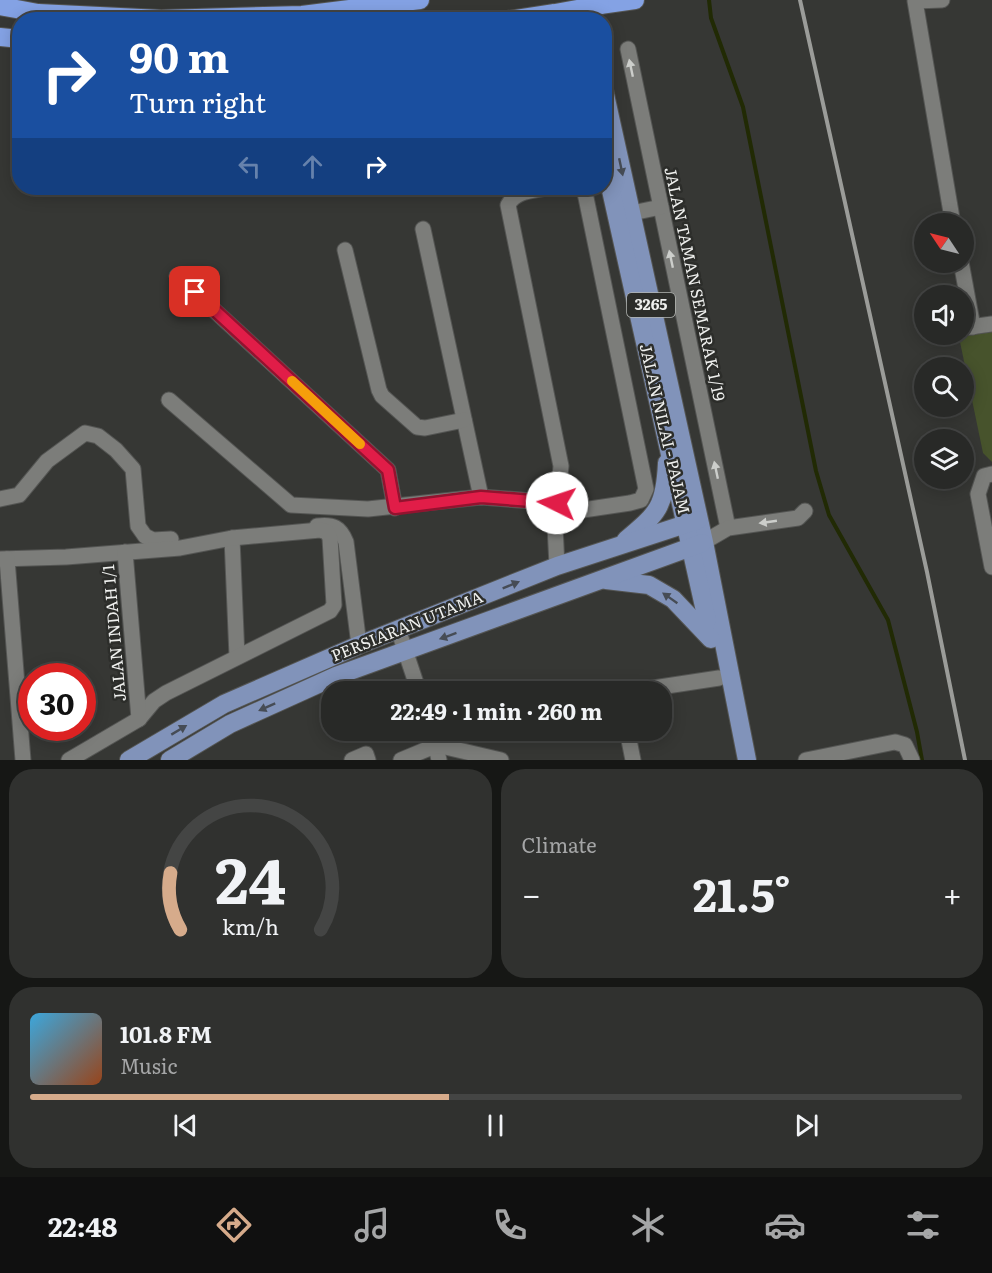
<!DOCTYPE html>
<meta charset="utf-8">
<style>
body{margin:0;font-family:Literata,serif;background:#30312f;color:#f1f3f6;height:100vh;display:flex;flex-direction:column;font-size:22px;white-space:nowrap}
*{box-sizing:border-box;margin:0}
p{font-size:20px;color:#a5a6a7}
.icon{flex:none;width:33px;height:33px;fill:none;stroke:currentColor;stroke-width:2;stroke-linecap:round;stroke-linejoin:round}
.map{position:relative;height:760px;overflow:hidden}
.sheet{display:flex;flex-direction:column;gap:9px;padding:9px;background:#161715;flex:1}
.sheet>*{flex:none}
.banner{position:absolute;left:12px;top:12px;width:600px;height:183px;border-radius:24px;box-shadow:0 3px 15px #0003,0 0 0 2px #444544;background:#1a4fa0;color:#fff;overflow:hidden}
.needle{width:39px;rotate:305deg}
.tools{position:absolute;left:914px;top:213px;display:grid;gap:12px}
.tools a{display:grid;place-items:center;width:60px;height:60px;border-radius:50%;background:#282927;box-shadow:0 3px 15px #0003,0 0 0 2px #444544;font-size:30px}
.speed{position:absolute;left:18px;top:663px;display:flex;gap:12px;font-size:30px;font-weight:700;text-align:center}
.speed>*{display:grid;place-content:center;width:78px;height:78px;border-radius:50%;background:#282927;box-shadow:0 3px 15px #0003,0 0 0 2px #444544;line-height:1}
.speed .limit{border:9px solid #d22;background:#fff;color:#111}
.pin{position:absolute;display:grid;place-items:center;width:51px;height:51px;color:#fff;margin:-26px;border-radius:12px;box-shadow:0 3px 9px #0006}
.me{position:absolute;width:66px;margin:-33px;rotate:274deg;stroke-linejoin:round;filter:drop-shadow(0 0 4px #0008)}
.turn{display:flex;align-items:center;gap:21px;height:126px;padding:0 18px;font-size:27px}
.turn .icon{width:78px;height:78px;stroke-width:2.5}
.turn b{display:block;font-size:42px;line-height:51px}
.lanes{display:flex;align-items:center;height:57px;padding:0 18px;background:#0003;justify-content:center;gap:30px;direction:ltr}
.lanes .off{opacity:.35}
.big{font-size:45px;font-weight:700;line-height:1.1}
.sheet .widget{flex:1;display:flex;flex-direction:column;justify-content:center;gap:9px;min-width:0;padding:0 21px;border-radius:24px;background:#30312f}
.sheet .dial{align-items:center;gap:0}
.dial svg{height:156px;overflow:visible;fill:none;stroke:#444544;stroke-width:7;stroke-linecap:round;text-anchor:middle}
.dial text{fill:#f1f3f6;stroke:none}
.song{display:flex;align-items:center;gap:18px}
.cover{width:72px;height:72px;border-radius:9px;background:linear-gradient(135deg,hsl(200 70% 55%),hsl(20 70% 35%))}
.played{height:6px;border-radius:3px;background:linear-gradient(90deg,#d6ab8b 45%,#444544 45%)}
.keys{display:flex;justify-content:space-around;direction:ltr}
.heat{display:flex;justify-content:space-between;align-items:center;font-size:33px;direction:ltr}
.sheet .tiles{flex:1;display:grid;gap:9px;grid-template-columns:1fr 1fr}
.widget:last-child{grid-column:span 2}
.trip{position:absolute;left:321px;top:681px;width:351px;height:60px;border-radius:24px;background:#282927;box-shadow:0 3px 15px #0003,0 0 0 2px #444544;font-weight:700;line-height:60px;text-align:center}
.tab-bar{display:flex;height:96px;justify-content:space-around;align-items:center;background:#101010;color:#a5a6a7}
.tab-bar .icon{width:42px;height:42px}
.tab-bar .active{color:#d6ab8b}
.tab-bar b{font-size:27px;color:#f1f3f6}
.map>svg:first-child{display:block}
.green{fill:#47532c}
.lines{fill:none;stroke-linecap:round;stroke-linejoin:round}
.stream{stroke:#212a04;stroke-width:4}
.minor-casing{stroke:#545553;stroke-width:17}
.major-casing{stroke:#545553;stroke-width:20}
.highway-casing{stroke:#545553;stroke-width:20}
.minor{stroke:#7c7d7a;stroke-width:15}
.major{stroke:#8193ba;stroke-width:18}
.highway{stroke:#84a2e4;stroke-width:18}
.rail{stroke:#9b9c99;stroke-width:4}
.highway-bridge-casing{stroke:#545553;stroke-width:20;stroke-linecap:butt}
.highway-bridge{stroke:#84a2e4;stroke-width:18}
.oneway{fill:#cccecb}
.oneway2{fill:#464c55}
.route-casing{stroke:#92132f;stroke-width:15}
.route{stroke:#e11d48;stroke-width:10}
.slow{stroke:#f59e0b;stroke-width:10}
.labels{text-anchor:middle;stroke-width:5;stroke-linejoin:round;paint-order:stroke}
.shield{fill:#2c2d2a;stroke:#b4b6b3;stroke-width:1.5}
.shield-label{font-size:15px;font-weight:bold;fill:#eff0ee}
.street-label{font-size:16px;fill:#eff0ee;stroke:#2c2d2a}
</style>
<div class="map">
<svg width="992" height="760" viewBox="0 0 992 760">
<rect width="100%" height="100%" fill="#363734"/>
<!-- green -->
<path class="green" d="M 992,332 L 992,462 L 983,453 L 959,337 Z"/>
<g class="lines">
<!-- stream -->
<path class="stream" d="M 709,0 L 711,18 L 743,107 L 816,471 L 829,515 L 888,620 L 917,732 L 922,760"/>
<defs>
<g id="minor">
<path d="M 942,0 L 915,1 L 953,224"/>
<path d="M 628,49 L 728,528"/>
<path d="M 546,188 C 532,191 515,191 508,205 L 561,466 L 555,526 L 557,566"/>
<path d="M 632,213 L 661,207"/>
<path d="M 423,229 L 481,497"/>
<path d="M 345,250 L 379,390 L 382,396 L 417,427 L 425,428 L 464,420"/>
<path d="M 961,262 L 973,327"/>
<path d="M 177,276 L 388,470 L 395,508"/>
<path d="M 963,328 L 992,324"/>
<path d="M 169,400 L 291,505 L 368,509 L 481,497 L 557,503"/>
<path d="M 992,474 L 984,476 L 978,494 L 992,567"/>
<path d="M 0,499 L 19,495 L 47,461 L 85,433 L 98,436 L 116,450 L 133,469 L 138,526 L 145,536 L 153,540 L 171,539"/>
<path d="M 556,514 L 630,503 L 641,500 L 646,489 L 584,188"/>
<path d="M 317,526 C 333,524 340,527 346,542 L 359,645"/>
<path d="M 232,538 L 237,657"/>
<path d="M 704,542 L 728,528 L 798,518 L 805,511"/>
<path d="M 0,559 L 66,557 L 180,548 L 232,538 L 320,530 L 327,532 L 330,538 L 334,605 L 330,611 L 166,693 L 154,701 L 139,719"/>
<path d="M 7,559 L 23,760"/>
<path d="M 398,629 L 419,692"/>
<path d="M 627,692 L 719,678"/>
<path d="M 432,730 L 439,760"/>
<path d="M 627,730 L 633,760"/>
<path d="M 69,760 L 139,719 L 125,552"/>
<path d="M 352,760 L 366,754 L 368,760"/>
<path d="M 401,760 L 437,745 L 501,760"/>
<path d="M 806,760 L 895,742 L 905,745 L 912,760"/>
</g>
<g id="major">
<path d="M 604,90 L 704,542 L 747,760"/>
<path d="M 604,159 L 707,620"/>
<path d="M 626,540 C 658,513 665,507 667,463"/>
<path d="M 606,580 L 649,585 L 673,599 L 711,639"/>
<path d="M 129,760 L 224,704 L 359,645 L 557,566 L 698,520"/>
<path d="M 170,760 L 230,724 L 336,676 L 702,543"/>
</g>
<g id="highway">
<path d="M 600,5 L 635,0"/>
<path d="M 0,6 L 38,13 L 161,19 L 302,15 L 420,0"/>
<path d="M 508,20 L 555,13"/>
<path d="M 0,37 L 20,39"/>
</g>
</defs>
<!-- minor casing -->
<use href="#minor" class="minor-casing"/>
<!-- major casing -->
<use href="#major" class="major-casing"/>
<!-- highway casing -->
<use href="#highway" class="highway-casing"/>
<!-- minor -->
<use href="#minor" class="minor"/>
<!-- major -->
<use href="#major" class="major"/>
<!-- highway -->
<use href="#highway" class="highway"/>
<!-- rail -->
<path class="rail" d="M 800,0 L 927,572 L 965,760"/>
<defs>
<path id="highway-bridge" d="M 555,13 L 600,5"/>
</defs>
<!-- highway-bridge casing -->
<use href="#highway-bridge" class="highway-bridge-casing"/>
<!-- highway-bridge -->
<use href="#highway-bridge" class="highway-bridge"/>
</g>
<!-- one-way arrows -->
<defs><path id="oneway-solid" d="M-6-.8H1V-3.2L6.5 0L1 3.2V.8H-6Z" transform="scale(1.5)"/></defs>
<g class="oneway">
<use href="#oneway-solid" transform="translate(631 68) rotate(-102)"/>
<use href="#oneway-solid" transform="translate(671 259) rotate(-102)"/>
<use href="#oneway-solid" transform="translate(716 470) rotate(-102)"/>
<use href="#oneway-solid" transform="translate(768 522) rotate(172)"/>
</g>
<g class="oneway2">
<use href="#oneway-solid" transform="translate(621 167) rotate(78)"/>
<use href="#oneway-solid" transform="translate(511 585) rotate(-22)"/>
<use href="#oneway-solid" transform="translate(670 598) rotate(-145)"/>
<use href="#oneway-solid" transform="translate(448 636) rotate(160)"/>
<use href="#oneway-solid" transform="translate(267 707) rotate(156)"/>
<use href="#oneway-solid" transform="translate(179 730) rotate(-31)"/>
</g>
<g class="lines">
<defs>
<path id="route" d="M 195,292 L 388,470 L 395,508 L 481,497 L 557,503"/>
</defs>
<!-- route casing -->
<use href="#route" class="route-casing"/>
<!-- route -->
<use href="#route" class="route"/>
<!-- slow -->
<path class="slow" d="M 292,381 L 360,444"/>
</g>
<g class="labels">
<!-- shield labels -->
<rect class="shield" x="627" y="293" width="48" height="24" rx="4.5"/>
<g class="shield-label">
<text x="651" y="310">3265</text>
</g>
<!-- street labels -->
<g class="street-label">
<text transform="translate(695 284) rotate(78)" y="6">JALAN TAMAN SEMARAK 1/19</text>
<text transform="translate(665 429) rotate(77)" y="6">JALAN NILAI - PAJAM</text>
<text transform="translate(407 626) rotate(-22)" y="6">PERSIARAN UTAMA</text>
<text transform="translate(114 633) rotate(-95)" y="6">JALAN INDAH 1/1</text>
</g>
</g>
</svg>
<div class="tools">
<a><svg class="needle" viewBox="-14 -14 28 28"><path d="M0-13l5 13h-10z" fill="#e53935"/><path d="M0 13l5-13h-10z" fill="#a5a6a7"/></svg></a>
<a><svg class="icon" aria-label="sound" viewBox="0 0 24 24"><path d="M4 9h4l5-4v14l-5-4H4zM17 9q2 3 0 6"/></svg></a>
<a><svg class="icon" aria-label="search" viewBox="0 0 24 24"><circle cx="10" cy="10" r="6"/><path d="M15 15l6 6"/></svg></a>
<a><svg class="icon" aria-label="layers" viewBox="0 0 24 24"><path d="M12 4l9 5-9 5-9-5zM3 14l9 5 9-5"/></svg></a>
</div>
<div class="speed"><div class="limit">30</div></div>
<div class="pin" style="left:195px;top:292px;background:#d93025"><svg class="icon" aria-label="arrive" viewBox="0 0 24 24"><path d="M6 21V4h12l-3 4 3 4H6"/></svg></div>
<svg class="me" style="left:557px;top:503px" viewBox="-20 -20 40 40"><circle r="19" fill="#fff"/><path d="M0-13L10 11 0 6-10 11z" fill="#e11d48"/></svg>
<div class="trip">22:49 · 1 min · 260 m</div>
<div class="banner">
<div class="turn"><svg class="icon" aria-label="right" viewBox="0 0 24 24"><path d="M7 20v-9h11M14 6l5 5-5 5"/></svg><div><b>90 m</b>Turn right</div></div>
<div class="lanes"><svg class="icon off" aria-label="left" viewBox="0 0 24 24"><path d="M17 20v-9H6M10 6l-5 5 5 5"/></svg><svg class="icon off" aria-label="ahead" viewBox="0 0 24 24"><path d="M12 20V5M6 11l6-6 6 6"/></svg><svg class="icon" aria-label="right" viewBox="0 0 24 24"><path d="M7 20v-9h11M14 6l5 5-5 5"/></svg></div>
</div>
</div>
<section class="sheet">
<div class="tiles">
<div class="widget dial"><svg viewBox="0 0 100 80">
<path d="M14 69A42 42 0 1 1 86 69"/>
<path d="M14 69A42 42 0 0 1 9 40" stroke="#d6ab8b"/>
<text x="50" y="56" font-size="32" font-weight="700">24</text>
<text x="50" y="72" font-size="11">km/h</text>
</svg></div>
<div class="widget"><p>Climate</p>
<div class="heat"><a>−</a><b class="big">21.5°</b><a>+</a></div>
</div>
<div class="widget">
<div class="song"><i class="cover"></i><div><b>101.8 FM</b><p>Music</p></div></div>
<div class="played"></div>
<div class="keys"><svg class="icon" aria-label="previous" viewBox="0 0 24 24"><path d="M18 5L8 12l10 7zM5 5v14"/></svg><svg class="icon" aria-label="pause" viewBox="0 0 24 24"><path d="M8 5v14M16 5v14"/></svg><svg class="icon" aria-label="next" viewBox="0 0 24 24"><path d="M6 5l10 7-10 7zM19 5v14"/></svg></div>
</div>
</div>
</section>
<nav class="tab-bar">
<b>22:48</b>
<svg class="icon active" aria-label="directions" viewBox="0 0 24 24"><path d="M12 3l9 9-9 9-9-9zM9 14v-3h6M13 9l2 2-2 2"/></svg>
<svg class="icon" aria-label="music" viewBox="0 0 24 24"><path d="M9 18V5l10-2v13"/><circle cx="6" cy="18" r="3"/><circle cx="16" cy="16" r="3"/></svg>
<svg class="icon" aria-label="phone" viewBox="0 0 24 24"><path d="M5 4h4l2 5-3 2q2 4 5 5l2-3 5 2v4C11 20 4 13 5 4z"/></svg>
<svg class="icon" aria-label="climate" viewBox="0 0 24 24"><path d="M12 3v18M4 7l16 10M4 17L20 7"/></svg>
<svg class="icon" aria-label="car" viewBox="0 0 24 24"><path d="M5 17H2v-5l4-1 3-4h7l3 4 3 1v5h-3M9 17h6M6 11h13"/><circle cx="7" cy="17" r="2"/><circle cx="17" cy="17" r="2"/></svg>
<svg class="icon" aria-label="filters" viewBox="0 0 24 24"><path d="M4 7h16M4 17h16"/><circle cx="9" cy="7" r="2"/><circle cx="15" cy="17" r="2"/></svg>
</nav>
